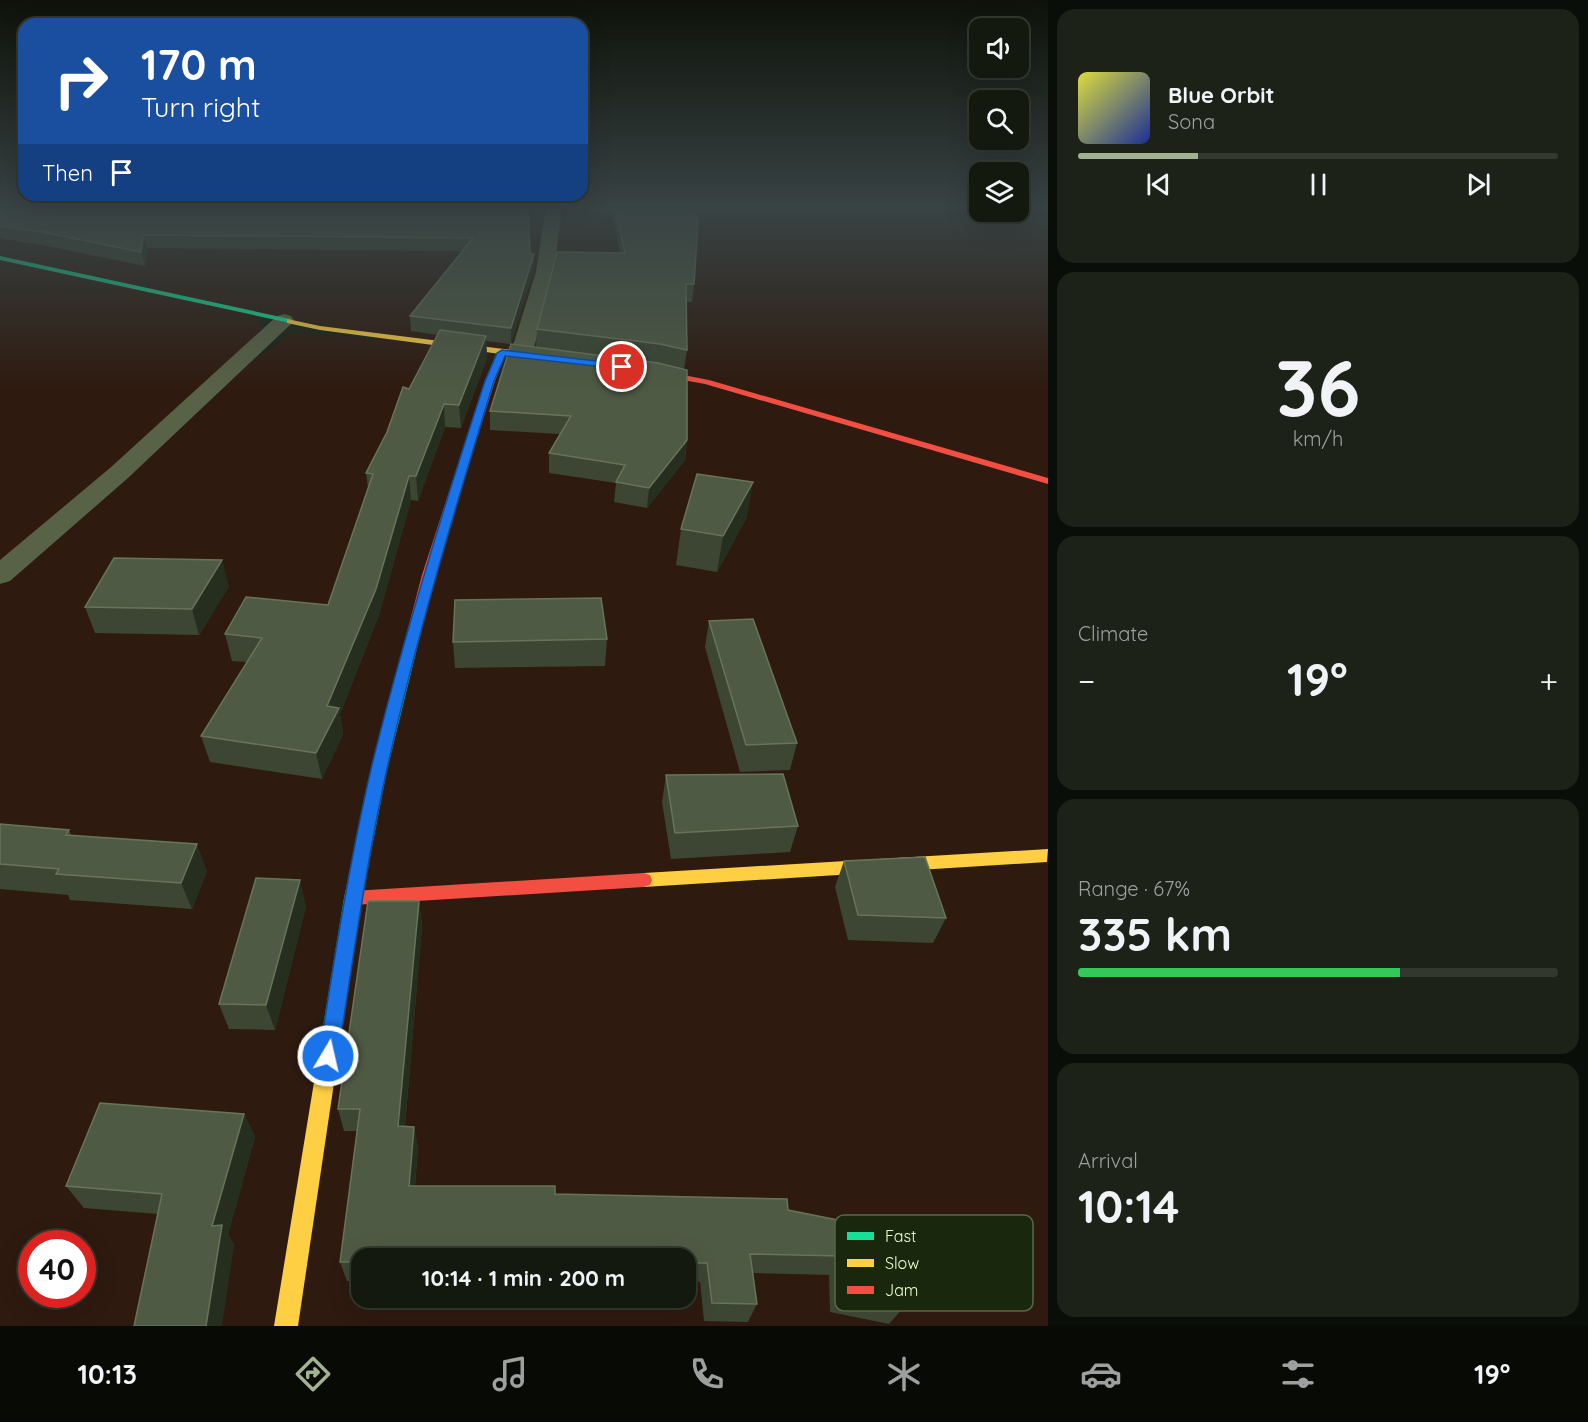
<!DOCTYPE html>
<meta charset="utf-8">
<style>
body{margin:0;font-family:Quicksand,sans-serif;background:#1c2217;color:#f1f3f6;height:100vh;display:flex;flex-direction:column;font-size:22px;white-space:nowrap}
*{box-sizing:border-box;margin:0}
p{font-size:20px;color:#9da09e}
.icon{flex:none;width:33px;height:33px;fill:none;stroke:currentColor;stroke-width:2;stroke-linecap:round;stroke-linejoin:round}
.map{position:relative;flex:1;overflow:hidden}
.drawer{display:flex;flex-direction:column;gap:9px;padding:9px;background:#0a0e08;width:540px}
.drawer>*{flex:none}
.top-card{position:absolute;left:18px;top:18px;width:570px;height:183px;border-radius:18px;box-shadow:0 6px 24px #0002,0 0 0 2px #32382e;background:#1a4fa0;color:#fff;overflow:hidden}
.controls{position:absolute;left:969px;top:18px;display:grid;gap:12px}
.controls a{display:grid;place-items:center;width:60px;height:60px;border-radius:12px;background:#13190e;box-shadow:0 6px 24px #0002,0 0 0 2px #32382e;font-size:30px}
.speed{position:absolute;left:18px;top:1230px;display:flex;gap:12px;font-size:30px;font-weight:700;text-align:center}
.speed>*{display:grid;place-content:center;width:78px;height:78px;border-radius:50%;background:#13190e;box-shadow:0 6px 24px #0002,0 0 0 2px #32382e;line-height:1}
.speed .limit{border:9px solid #d22;background:#fff;color:#111}
.pin{position:absolute;display:grid;place-items:center;width:51px;height:51px;color:#fff;margin:-26px;border:3px solid #fff;border-radius:50%;box-shadow:0 2px 6px #0007}
.me{position:absolute;width:66px;margin:-33px;rotate:9deg;stroke-linejoin:round;filter:drop-shadow(0 0 4px #0008)}
.turn{display:flex;align-items:center;gap:21px;height:126px;padding:0 24px;font-size:27px}
.turn .icon{width:78px;height:78px;stroke-width:2.5}
.turn b{display:block;font-size:42px;line-height:51px}
.then{display:flex;align-items:center;height:57px;padding:0 24px;background:#0003;gap:12px;font-size:22px}
.big{font-size:45px;font-weight:700;line-height:1.1}
.drawer .card{flex:1;display:flex;flex-direction:column;justify-content:center;gap:9px;min-width:0;padding:0 21px;border-radius:18px;background:#1c2217}
.drawer .dial{align-items:center;gap:0}
.dial b{font-size:78px;line-height:1}
.song{display:flex;align-items:center;gap:18px}
.cover{width:72px;height:72px;border-radius:9px;background:linear-gradient(135deg,hsl(60 70% 55%),hsl(230 70% 35%))}
.played{height:6px;border-radius:3px;background:linear-gradient(90deg,#a2b18f 25%,#32382e 25%)}
.keys{display:flex;justify-content:space-around;direction:ltr}
.heat{display:flex;justify-content:space-between;align-items:center;font-size:33px;direction:ltr}
.charge{height:9px;border-radius:4px;background:linear-gradient(90deg,#34c759 67%,#32382e 0)}
.trip{position:absolute;left:351px;top:1248px;width:345px;height:60px;border-radius:18px;background:#13190e;box-shadow:0 6px 24px #0002,0 0 0 2px #32382e;font-weight:700;line-height:60px;text-align:center}
.tabs{display:flex;height:96px;justify-content:space-around;align-items:center;background:#080a06;color:#9da09e}
.tabs .icon{width:42px;height:42px}
.tabs .on{color:#a2b18f}
.tabs b{font-size:27px;color:#f1f3f6}
main{display:flex;flex:1;min-height:0}
.map>svg:first-child{display:block}
.green{fill:#2e1a0f;fill-rule:evenodd}
.lines{fill:none;stroke-linecap:round;stroke-linejoin:round}
.street{fill:#586246;fill-rule:evenodd}
.fast{fill:#16e098;fill-rule:evenodd}
.slow{fill:#ffcf43;fill-rule:evenodd}
.jam{fill:#f24e42;fill-rule:evenodd}
.wall{fill:#3c4633}
.shaded-wall{fill:#262f1f}
.building{fill:#4f5a44;stroke:#67745a;stroke-width:1.5}
.route{fill:#1a73e8;stroke:#114b97;stroke-width:1.5}
.key{fill:#19270c;stroke:#586847;stroke-width:1.5}
.key-label{font-size:16px;fill:#ebffd2}
</style>
<main>
<div class="map">
<svg width="1048" height="1326" viewBox="0 0 1048 1326">
<rect width="100%" height="100%" fill="#192112"/>
<!-- green -->
<path class="green" d="M 0,207 L 979,207 L 980,212 L 1018,212 L 1019,207 L 1048,207 L 1048,1326 L 0,1326 ZM 254,313 L 384,340 L 293,332 L 263,355 L 247,354 L 266,334 ZM 32,1244 L 82,1244 L 82,1294 L 32,1294 ZM 362,1258 L 686,1258 L 686,1298 L 362,1298 Z"/>
<g class="lines">
<!-- street -->
<g class="street">
<path d="M 546,207 L 562,207 L 554,272 L 532,355 L 529,360 L 513,360 L 510,355 L 536,272 Z"/>
<path d="M 284,314 L 291,316 L 294,320 L 291,324 L 128,478 L 10,581 L 0,584 L 0,560 L 110,468 L 277,316 Z"/>
</g>
<!-- fast -->
<g class="fast">
<path d="M 0,256 L 290,319 L 294,321 L 290,323 L 0,260 Z"/>
<path d="M 414,628 L 421,632 L 387,770 L 362,898 L 335,1076 L 332,1083 L 325,1086 L 318,1083 L 315,1076 L 344,898 L 371,770 L 407,632 Z"/>
</g>
<!-- slow -->
<g class="slow">
<path d="M 287,319 L 320,326 L 553,355 L 557,358 L 553,361 L 320,330 L 287,323 Z"/>
<path d="M 1048,849 L 1047,862 L 644,887 L 638,885 L 636,880 L 638,875 L 644,873 Z"/>
<path d="M 325,1066 L 332,1069 L 335,1076 L 298,1326 L 274,1326 L 315,1076 L 318,1069 Z"/>
</g>
<!-- jam -->
<g class="jam">
<path d="M 502,350 L 506,353 L 495,381 L 434,575 L 421,632 L 419,635 L 409,635 L 407,632 L 422,575 L 485,381 L 498,353 Z"/>
<path d="M 642,367 L 709,380 L 1048,478 L 1048,484 L 705,384 L 639,372 L 638,370 Z"/>
<path d="M 644,873 L 650,875 L 652,880 L 650,885 L 644,887 L 353,905 L 347,903 L 344,898 L 347,893 L 353,891 Z"/>
</g>
</g>
<!-- wall -->
<g class="wall">
<path d="M 0,207 L 528,207 L 530,254 L 534,268 L 511,344 L 486,341 L 487,358 L 461,428 L 445,427 L 418,501 L 411,500 L 379,615 L 340,714 L 343,734 L 322,779 L 210,762 L 201,736 L 247,662 L 232,661 L 225,634 L 328,605 L 368,488 L 366,473 L 438,335 L 411,331 L 410,316 L 462,251 L 147,248 L 145,266 L 47,246 L 0,238 Z"/>
<path d="M 611,207 L 692,207 L 694,284 L 692,302 L 686,302 L 687,350 L 684,369 L 687,440 L 685,460 L 647,508 L 614,502 L 616,483 L 549,473 L 549,453 L 560,434 L 490,430 L 490,411 L 536,347 L 537,329 L 620,253 Z"/>
<path d="M 747,517 L 717,572 L 676,565 L 681,529 Z"/>
<path d="M 229,586 L 199,635 L 95,633 L 85,607 Z"/>
<path d="M 709,621 L 797,743 L 790,770 L 740,772 L 705,647 Z"/>
<path d="M 607,639 L 605,666 L 455,668 L 453,642 Z"/>
<path d="M 666,775 L 798,826 L 790,852 L 671,859 L 662,802 Z"/>
<path d="M 0,824 L 69,830 L 72,836 L 207,871 L 192,909 L 70,900 L 68,895 L 0,889 Z"/>
<path d="M 844,861 L 946,918 L 933,943 L 848,940 L 835,887 Z"/>
<path d="M 419,901 L 422,926 L 405,1126 L 414,1127 L 418,1148 L 415,1186 L 555,1194 L 788,1210 L 931,1258 L 915,1277 L 901,1277 L 904,1307 L 889,1324 L 830,1312 L 829,1275 L 753,1273 L 757,1304 L 748,1322 L 704,1321 L 700,1282 L 686,1281 L 686,1258 L 362,1258 L 362,1281 L 347,1281 L 340,1262 L 357,1131 L 344,1131 L 338,1109 Z"/>
<path d="M 306,906 L 275,1030 L 229,1029 L 219,1004 Z"/>
<path d="M 244,1114 L 255,1137 L 228,1234 L 234,1245 L 158,1214 L 84,1208 L 66,1186 Z"/>
</g>
<!-- shaded-wall -->
<g class="shaded-wall">
<path d="M 143,235 L 147,248 L 145,266 L 141,252 Z"/>
<path d="M 534,254 L 534,268 L 511,344 L 511,328 Z"/>
<path d="M 486,336 L 487,358 L 461,428 L 459,405 Z"/>
<path d="M 444,404 L 445,427 L 418,501 L 416,476 Z"/>
<path d="M 687,440 L 685,460 L 647,508 L 649,488 Z"/>
<path d="M 409,476 L 411,500 L 379,615 L 340,714 L 343,734 L 322,779 L 316,753 L 327,706 Z"/>
<path d="M 753,482 L 747,517 L 717,572 L 723,536 Z"/>
<path d="M 222,560 L 229,586 L 199,635 L 192,609 Z"/>
<path d="M 197,844 L 207,871 L 192,909 L 181,883 Z"/>
<path d="M 300,880 L 306,906 L 275,1030 L 266,1005 Z"/>
<path d="M 419,901 L 422,926 L 403,1148 L 398,1126 Z"/>
<path d="M 244,1114 L 255,1137 L 228,1234 L 234,1245 L 222,1326 L 206,1326 L 212,1226 Z"/>
<path d="M 414,1127 L 418,1148 L 413,1207 L 409,1186 Z"/>
</g>
<!-- building -->
<g class="building">
<path d="M 0,207 L 528,207 L 530,254 L 534,254 L 511,328 L 410,316 L 473,238 L 143,235 L 141,252 L 42,232 L 0,226 Z"/>
<path d="M 615,207 L 692,207 L 698,221 L 694,284 L 686,284 L 687,350 L 660,344 L 537,329 L 557,252 L 625,253 Z"/>
<path d="M 440,330 L 486,336 L 459,405 L 444,404 L 416,476 L 409,476 L 376,589 L 327,706 L 339,708 L 316,753 L 201,736 L 262,638 L 225,634 L 246,597 L 328,605 L 373,474 L 366,473 L 387,432 L 403,387 L 409,389 Z"/>
<path d="M 511,344 L 658,363 L 687,370 L 687,440 L 649,488 L 616,482 L 625,465 L 549,453 L 571,416 L 490,411 Z"/>
<path d="M 697,474 L 753,482 L 723,536 L 681,529 Z"/>
<path d="M 114,558 L 222,560 L 192,609 L 85,607 Z"/>
<path d="M 601,598 L 607,639 L 453,642 L 455,600 Z"/>
<path d="M 753,619 L 797,743 L 746,745 L 709,621 Z"/>
<path d="M 783,774 L 798,826 L 675,833 L 666,775 Z"/>
<path d="M 0,824 L 69,830 L 66,835 L 197,844 L 181,883 L 56,874 L 59,869 L 0,864 Z"/>
<path d="M 925,857 L 946,918 L 858,915 L 844,861 Z"/>
<path d="M 256,878 L 300,880 L 266,1005 L 219,1004 Z"/>
<path d="M 368,901 L 419,901 L 398,1126 L 414,1127 L 409,1186 L 555,1186 L 555,1194 L 787,1199 L 788,1210 L 933,1239 L 931,1258 L 900,1258 L 904,1307 L 842,1294 L 841,1256 L 750,1254 L 757,1304 L 712,1303 L 707,1263 L 686,1263 L 686,1258 L 362,1258 L 362,1262 L 340,1262 L 360,1109 L 338,1109 Z"/>
<path d="M 100,1103 L 244,1114 L 212,1226 L 222,1225 L 206,1326 L 134,1326 L 162,1194 L 66,1186 Z"/>
</g>
<!-- sky -->
<linearGradient id="sky" x2="0" y2="1"><stop stop-color="#0e120a"/><stop offset="0.53" stop-color="#384344"/><stop offset="1" stop-color="#384344" stop-opacity="0"/></linearGradient>
<rect width="1048" height="392" fill="url(#sky)"/>
<!-- route -->
<path class="route" d="M 502,350 L 622,364 L 627,367 L 622,369 L 505,356 L 494,381 C 455,509 416,638 387,769 C 366,864 353,960 338,1056 L 335,1062 L 328,1065 L 322,1062 L 319,1056 C 334,960 349,864 371,769 C 403,638 443,509 485,381 L 497,353 Z"/>
<!-- legend -->
<rect x="835" y="1215" width="198" height="96" rx="9" class="key"/>
<rect x="847" y="1232" width="27" height="8" fill="#16e098"/>
<rect x="847" y="1259" width="27" height="8" fill="#ffcf43"/>
<rect x="847" y="1286" width="27" height="8" fill="#f24e42"/>
<g class="key-label">
<text x="885" y="1242">Fast</text>
<text x="885" y="1269">Slow</text>
<text x="885" y="1296">Jam</text>
</g>
</svg>
<div class="controls">
<a><svg class="icon" aria-label="sound" viewBox="0 0 24 24"><path d="M4 9h4l5-4v14l-5-4H4zM17 9q2 3 0 6"/></svg></a>
<a><svg class="icon" aria-label="search" viewBox="0 0 24 24"><circle cx="10" cy="10" r="6"/><path d="M15 15l6 6"/></svg></a>
<a><svg class="icon" aria-label="layers" viewBox="0 0 24 24"><path d="M12 4l9 5-9 5-9-5zM3 14l9 5 9-5"/></svg></a>
</div>
<div class="speed"><div class="limit">40</div></div>
<div class="pin" style="left:622px;top:367px;background:#d93025"><svg class="icon" aria-label="arrive" viewBox="0 0 24 24"><path d="M6 21V4h12l-3 4 3 4H6"/></svg></div>
<svg class="me" style="left:328px;top:1056px" viewBox="-20 -20 40 40"><circle r="17" fill="#1a73e8" stroke="#fff" stroke-width="3"/><path d="M0-11L8 9 0 5-8 9z" fill="#fff"/></svg>
<div class="trip">10:14 · 1 min · 200 m</div>
<div class="top-card">
<div class="turn"><svg class="icon" aria-label="right" viewBox="0 0 24 24"><path d="M7 20v-9h11M14 6l5 5-5 5"/></svg><div><b>170 m</b>Turn right</div></div>
<div class="then">Then<svg class="icon" aria-label="arrive" viewBox="0 0 24 24"><path d="M6 21V4h12l-3 4 3 4H6"/></svg></div>
</div>
</div>
<section class="drawer">
<div class="card">
<div class="song"><i class="cover"></i><div><b>Blue Orbit</b><p>Sona</p></div></div>
<div class="played"></div>
<div class="keys"><svg class="icon" aria-label="previous" viewBox="0 0 24 24"><path d="M18 5L8 12l10 7zM5 5v14"/></svg><svg class="icon" aria-label="pause" viewBox="0 0 24 24"><path d="M8 5v14M16 5v14"/></svg><svg class="icon" aria-label="next" viewBox="0 0 24 24"><path d="M6 5l10 7-10 7zM19 5v14"/></svg></div>
</div>
<div class="card dial"><b>36</b><p>km/h</p></div>
<div class="card"><p>Climate</p>
<div class="heat"><a>−</a><b class="big">19°</b><a>+</a></div>
</div>
<div class="card"><p>Range · 67%</p><b class="big">335 km</b><div class="charge"></div></div>
<div class="card"><p>Arrival</p><b class="big">10:14</b></div>
</section>
</main>
<nav class="tabs">
<b>10:13</b>
<svg class="icon on" aria-label="directions" viewBox="0 0 24 24"><path d="M12 3l9 9-9 9-9-9zM9 14v-3h6M13 9l2 2-2 2"/></svg>
<svg class="icon" aria-label="music" viewBox="0 0 24 24"><path d="M9 18V5l10-2v13"/><circle cx="6" cy="18" r="3"/><circle cx="16" cy="16" r="3"/></svg>
<svg class="icon" aria-label="phone" viewBox="0 0 24 24"><path d="M5 4h4l2 5-3 2q2 4 5 5l2-3 5 2v4C11 20 4 13 5 4z"/></svg>
<svg class="icon" aria-label="climate" viewBox="0 0 24 24"><path d="M12 3v18M4 7l16 10M4 17L20 7"/></svg>
<svg class="icon" aria-label="car" viewBox="0 0 24 24"><path d="M5 17H2v-5l4-1 3-4h7l3 4 3 1v5h-3M9 17h6M6 11h13"/><circle cx="7" cy="17" r="2"/><circle cx="17" cy="17" r="2"/></svg>
<svg class="icon" aria-label="filters" viewBox="0 0 24 24"><path d="M4 7h16M4 17h16"/><circle cx="9" cy="7" r="2"/><circle cx="15" cy="17" r="2"/></svg>
<b>19°</b>
</nav>
